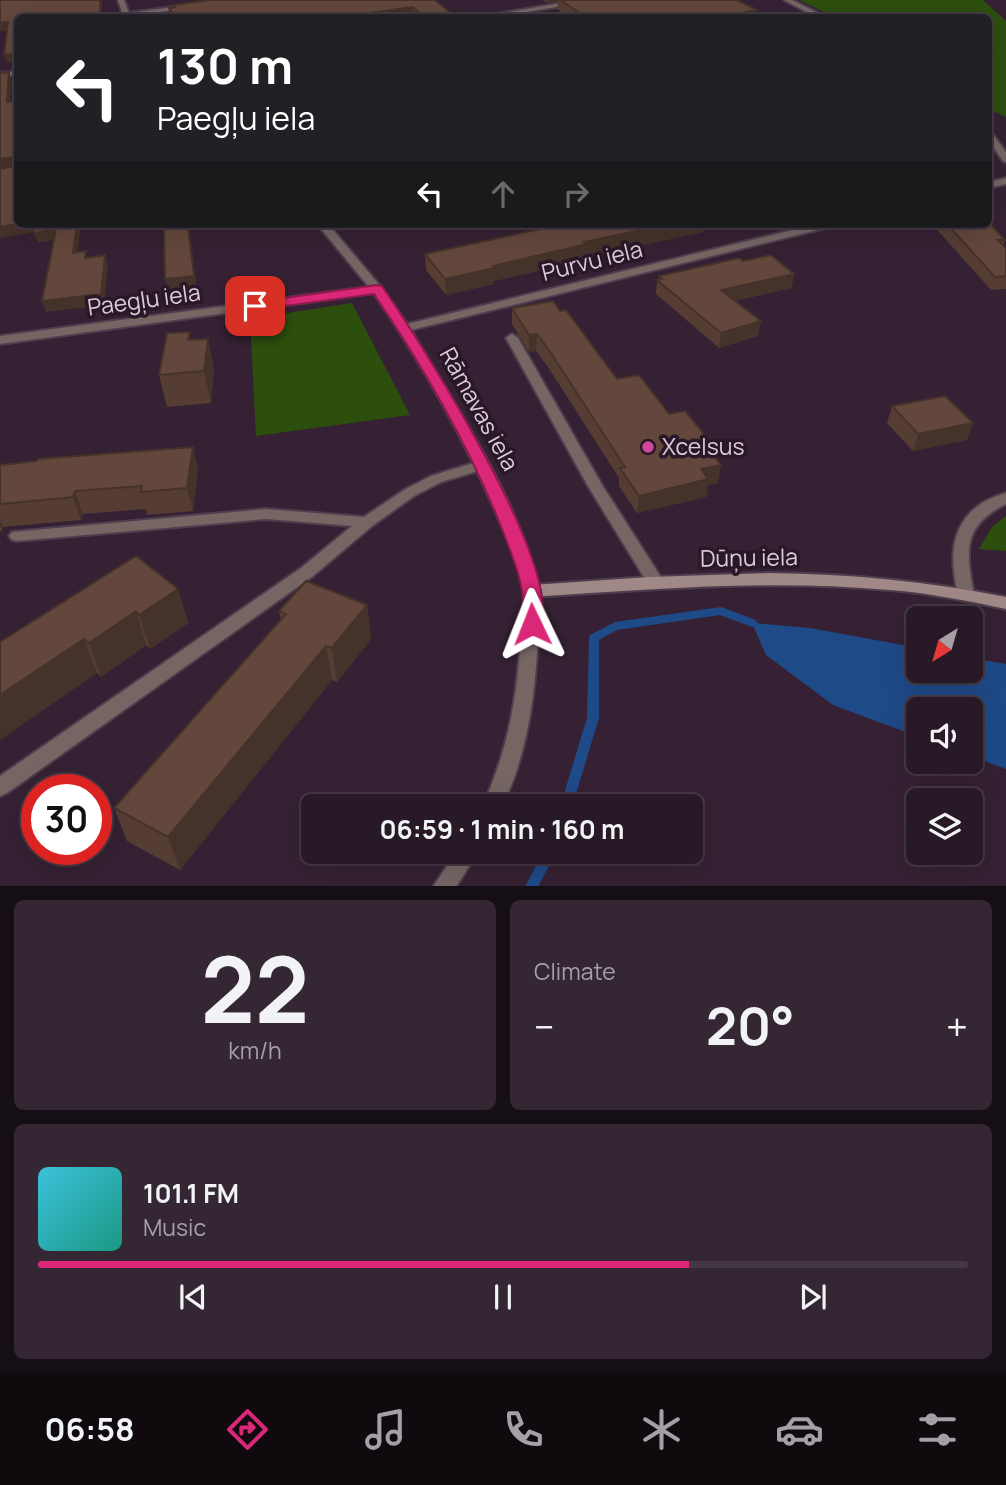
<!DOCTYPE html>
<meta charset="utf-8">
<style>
body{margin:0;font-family:Manrope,sans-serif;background:#342632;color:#f1f3f6;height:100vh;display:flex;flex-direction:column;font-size:26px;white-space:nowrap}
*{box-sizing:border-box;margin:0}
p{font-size:23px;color:#a5a0a7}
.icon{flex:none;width:38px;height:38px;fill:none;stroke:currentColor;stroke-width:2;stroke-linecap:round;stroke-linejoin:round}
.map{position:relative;height:886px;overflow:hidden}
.side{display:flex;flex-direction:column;gap:14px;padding:14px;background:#160e15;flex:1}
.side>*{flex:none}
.hud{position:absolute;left:14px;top:14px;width:978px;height:214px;border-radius:10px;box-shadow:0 7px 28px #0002,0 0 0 2px #443843;background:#202124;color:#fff;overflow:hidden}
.needle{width:46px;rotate:217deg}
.buttons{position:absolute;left:906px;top:606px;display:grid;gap:14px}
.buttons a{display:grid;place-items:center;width:77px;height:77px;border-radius:10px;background:#281926;box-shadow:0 7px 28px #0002,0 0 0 2px #443843;font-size:35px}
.speed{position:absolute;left:21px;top:774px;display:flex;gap:14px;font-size:35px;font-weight:700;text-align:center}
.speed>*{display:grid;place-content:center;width:91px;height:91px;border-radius:50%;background:#281926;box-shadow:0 7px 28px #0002,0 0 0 2px #443843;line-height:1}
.speed .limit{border:10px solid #d22;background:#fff;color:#111}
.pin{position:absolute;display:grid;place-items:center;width:60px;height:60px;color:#fff;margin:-30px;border-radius:14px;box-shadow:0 4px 10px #0006}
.me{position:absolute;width:77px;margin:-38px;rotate:358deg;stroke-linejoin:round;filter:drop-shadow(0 0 5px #0008)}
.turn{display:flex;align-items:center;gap:24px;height:147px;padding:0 28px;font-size:32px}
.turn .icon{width:91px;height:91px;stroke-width:2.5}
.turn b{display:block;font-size:49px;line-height:60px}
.lanes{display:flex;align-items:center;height:66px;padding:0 28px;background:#0003;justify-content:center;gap:35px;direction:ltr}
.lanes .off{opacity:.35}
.big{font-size:52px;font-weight:700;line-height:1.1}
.side .widget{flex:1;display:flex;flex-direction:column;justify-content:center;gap:10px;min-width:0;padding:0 24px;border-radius:10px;background:#342632}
.side .dial{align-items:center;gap:0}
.dial b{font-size:91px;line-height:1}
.song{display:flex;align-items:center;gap:21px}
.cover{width:84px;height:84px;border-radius:10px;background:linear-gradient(135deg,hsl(190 70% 55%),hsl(170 70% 35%))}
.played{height:7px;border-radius:4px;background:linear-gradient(90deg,#db2777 70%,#443843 70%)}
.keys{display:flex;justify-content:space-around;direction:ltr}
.heat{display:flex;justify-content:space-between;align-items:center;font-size:38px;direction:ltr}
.side .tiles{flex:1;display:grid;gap:14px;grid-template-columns:1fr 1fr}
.widget:last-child{grid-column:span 2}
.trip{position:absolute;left:301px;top:794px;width:402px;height:70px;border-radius:10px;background:#281926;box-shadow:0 7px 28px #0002,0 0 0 2px #443843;font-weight:700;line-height:70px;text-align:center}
.menu{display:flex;height:112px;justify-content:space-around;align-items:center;background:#100a0f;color:#a5a0a7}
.menu .icon{width:49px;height:49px}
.menu .current{color:#db2777}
.menu b{font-size:32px;color:#f1f3f6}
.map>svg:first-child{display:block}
.green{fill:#2c4f0e}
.water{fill:#1f4a88}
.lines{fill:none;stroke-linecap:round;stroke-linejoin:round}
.stream{fill:#1f4a88;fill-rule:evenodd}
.service-casing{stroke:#4f3d4e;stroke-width:4}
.minor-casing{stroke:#4f3d4e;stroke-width:4}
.secondary-casing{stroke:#4f3d4e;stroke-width:4}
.service{fill:#756664;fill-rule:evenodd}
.minor{fill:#756664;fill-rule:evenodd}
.secondary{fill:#a08886;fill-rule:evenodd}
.wall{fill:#553d34}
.shaded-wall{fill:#45322a}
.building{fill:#63473c;stroke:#45322a;stroke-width:2}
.route{fill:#db2777;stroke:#8e194d;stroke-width:2}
.hotel-dot{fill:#d1479c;stroke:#2a1829;stroke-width:2.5}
.labels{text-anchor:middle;stroke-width:7;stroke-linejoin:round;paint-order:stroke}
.street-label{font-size:23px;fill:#dacdd9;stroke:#2a1829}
.poi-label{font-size:23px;fill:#dacdd9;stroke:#2a1829;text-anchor:start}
</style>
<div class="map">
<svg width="1006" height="887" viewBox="0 0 1006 887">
<rect width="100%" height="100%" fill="#352133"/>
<!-- green -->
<g class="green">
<path d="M 799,0 L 983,0 L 1006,21 L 1006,117 L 989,109 L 989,18 L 835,17 Z"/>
<path d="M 352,303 L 410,415 L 256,436 L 250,319 Z"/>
<path d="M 1006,516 L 1006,551 L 979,549 L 992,527 Z"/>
</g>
<!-- water -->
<path class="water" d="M 752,623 L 810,628 L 919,648 L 919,670 L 971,670 L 971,658 L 1006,664 L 1006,769 L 971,756 L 971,709 L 919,709 L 919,737 L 833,705 L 766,655 Z"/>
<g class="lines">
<!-- stream -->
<g class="stream">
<path d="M 721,607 L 756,620 L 757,623 L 756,626 L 752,627 L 720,615 L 617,630 L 599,640 L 599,718 L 572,807 L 560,807 L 587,718 L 589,638 L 590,635 L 615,622 Z"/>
<path d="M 543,852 L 556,852 L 538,887 L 525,887 Z"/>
</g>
<defs>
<g id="service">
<path d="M 512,334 L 518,338 L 602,485 L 662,579 L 664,583 L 662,587 L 650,587 L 588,486 L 506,338 Z"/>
<path d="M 483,460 L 490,465 L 488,468 L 441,482 L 414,496 L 372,526 L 313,576 L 7,793 L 0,796 L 0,776 L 301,568 L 352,526 L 266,519 L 17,541 L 12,540 L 9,536 L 12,532 L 266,509 L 364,517 L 404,490 L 431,476 Z"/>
</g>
<g id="minor">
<path d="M 118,0 L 124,0 L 129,13 L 188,5 L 191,7 L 124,18 Z"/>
<path d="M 580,0 L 597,0 L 492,18 L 472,18 Z"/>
<path d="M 784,0 L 792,0 L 828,18 L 818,18 Z"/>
<path d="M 18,71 L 18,75 L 0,77 L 0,73 Z"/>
<path d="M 989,132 L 992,133 L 1006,152 L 1006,162 L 1003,161 L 989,141 Z"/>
<path d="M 1006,178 L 1006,184 L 989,188 L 989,182 Z"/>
<path d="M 317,224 L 328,224 L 381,287 L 407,324 L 817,224 L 835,224 L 834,226 L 411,330 C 458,410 517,497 539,588 C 543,602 539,621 538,636 C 535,696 528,752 502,807 L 482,807 C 509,748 516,701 521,638 C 522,623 526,605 524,590 C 520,564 507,539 497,515 C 464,438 421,362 374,293 L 0,344 L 0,336 L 369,287 Z"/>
<path d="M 1006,493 L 1006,504 C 962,526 966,551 974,594 L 972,598 L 966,600 L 960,598 C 956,590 955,581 954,572 C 949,532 966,504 1006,493 Z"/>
<path d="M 456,852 L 478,852 L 456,887 L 433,887 Z"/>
</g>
<path id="secondary" d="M 770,573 C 850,574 927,581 1006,597 L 1006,609 C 968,601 929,593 890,590 C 771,579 651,589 532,597 L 526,595 L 524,591 L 526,587 L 532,585 L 649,577 Z"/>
</defs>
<!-- service casing -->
<use href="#service" class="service-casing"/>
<!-- minor casing -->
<use href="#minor" class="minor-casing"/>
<!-- secondary casing -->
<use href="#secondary" class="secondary-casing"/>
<!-- service -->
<use href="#service" class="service"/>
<!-- minor -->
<use href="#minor" class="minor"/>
<!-- secondary -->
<use href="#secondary" class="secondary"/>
</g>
<!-- wall -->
<g class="wall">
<path d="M 435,0 L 457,18 L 171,18 L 169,8 L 173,8 L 173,5 Z"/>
<path d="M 543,0 L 737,0 L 757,18 L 569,18 L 557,9 L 558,1 L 547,3 Z"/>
<path d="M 563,224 L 726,224 L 703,229 L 703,232 L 586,257 L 586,260 L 494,281 L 494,284 L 446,295 L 426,270 L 425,254 Z"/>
<path d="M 932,224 L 989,224 L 1005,240 L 1003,245 L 1006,248 L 1006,289 L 991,290 Z"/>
<path d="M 743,261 L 792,288 L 734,301 L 758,336 L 719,348 L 656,294 L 657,280 L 659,279 L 659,276 Z"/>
<path d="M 512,308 L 560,311 L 617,379 L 712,444 L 710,451 L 718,483 L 708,485 L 706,497 L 637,513 L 619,486 L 619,478 L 548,367 L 536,351 L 529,352 L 512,324 Z"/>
<path d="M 208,339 L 214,370 L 211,403 L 167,407 L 159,375 L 192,340 Z"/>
<path d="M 892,406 L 973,423 L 967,440 L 913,451 L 887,423 Z"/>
<path d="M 193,447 L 198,469 L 193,511 L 147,515 L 146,509 L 83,514 L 81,520 L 3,527 L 2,531 L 0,531 L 0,465 Z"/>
<path d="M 178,589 L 188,623 L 150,649 L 146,645 L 101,677 L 97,673 L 0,642 Z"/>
<path d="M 367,605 L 371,639 L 337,682 L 332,680 L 180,870 L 127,841 L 114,808 L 281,620 L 279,611 Z"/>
</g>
<!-- shaded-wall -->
<g class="shaded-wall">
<rect x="100" y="0" width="2" height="18"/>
<path d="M 547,0 L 558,0 L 558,1 L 547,3 Z"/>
<path d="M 413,7 L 413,17 L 354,18 L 354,15 Z"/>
<path d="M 757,10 L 756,18 L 745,12 Z"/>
<path d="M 8,22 L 10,30 L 0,31 L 0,23 Z"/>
<path d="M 18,54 L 18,62 L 7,63 L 4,55 Z"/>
<path d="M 9,72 L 12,81 L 10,111 L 7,102 Z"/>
<path d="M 15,157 L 18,166 L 0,169 L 0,159 Z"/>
<path d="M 18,224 L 33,224 L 35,232 L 0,238 L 0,227 Z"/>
<path d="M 77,224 L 81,224 L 76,263 L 73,253 Z"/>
<path d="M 671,224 L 726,224 L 703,229 L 703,232 L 586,257 L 586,260 L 494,281 L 494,284 L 446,295 L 445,279 L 584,242 Z"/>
<path d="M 188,226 L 191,241 L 197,292 L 169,295 L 165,279 Z"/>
<path d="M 56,229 L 59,239 L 38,243 L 34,233 Z"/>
<path d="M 105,255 L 108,266 L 104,305 L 46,312 L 42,301 Z"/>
<path d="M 794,274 L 792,288 L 718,304 L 721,290 Z"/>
<path d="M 761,321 L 758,336 L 719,348 L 721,333 Z"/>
<path d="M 537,334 L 536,351 L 529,352 L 529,335 Z"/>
<path d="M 208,339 L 214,370 L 211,403 L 204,371 Z"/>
<path d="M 973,423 L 967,440 L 913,451 L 918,434 Z"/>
<path d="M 193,447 L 198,469 L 193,511 L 187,488 Z"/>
<path d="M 721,465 L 718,483 L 708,485 L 706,497 L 637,513 L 639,496 L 701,469 Z"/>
<path d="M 75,491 L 83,514 L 81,520 L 73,497 Z"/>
<path d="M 0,519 L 3,527 L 2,531 L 0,525 Z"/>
<path d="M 178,589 L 188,623 L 150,649 L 139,615 Z"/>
<path d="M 367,605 L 371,639 L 337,682 L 332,648 Z"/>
<path d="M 136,611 L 146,645 L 101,677 L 89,643 Z"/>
<path d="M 84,639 L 97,673 L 0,740 L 0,695 Z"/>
<path d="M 326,646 L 332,680 L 180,870 L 168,837 Z"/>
</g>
<!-- building -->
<g class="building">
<path d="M 0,0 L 100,0 L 100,18 L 18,18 L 18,54 L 4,55 L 8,22 L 0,23 Z"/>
<path d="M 211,0 L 435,0 L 457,18 L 425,18 L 413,7 L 354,15 L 356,18 L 175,18 L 169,8 L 175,7 L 173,5 Z"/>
<path d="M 560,0 L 737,0 L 757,10 L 745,12 L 757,18 L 587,18 Z"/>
<path d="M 9,72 L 7,102 L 18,101 L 18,165 L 15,157 L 0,159 L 0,73 Z"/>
<path d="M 18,165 L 18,224 L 0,227 L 0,169 Z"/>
<path d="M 989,223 L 1005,240 L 998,240 L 1006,248 L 1006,276 L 995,277 L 947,224 Z"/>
<path d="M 32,224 L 77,224 L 73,253 L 86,251 L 85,258 L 105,255 L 101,294 L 42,301 L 56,229 L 34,233 Z"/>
<path d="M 563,224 L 671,224 L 584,242 L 587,244 L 493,266 L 494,268 L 445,279 L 425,254 Z"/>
<path d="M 188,226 L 194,276 L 165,279 L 164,228 Z"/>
<path d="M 771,255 L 794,274 L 721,290 L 761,321 L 721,333 L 657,280 L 662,279 L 659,276 L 739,258 L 743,261 Z"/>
<path d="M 553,301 L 560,311 L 566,310 L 617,379 L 639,375 L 669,414 L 685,411 L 712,444 L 706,446 L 721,465 L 701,469 L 708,479 L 639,496 L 620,468 L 625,467 L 549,350 L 537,334 L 529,335 L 512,308 Z"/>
<path d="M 190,332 L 188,340 L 208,339 L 204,371 L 159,375 L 167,333 Z"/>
<path d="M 945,396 L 973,423 L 918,434 L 892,406 Z"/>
<path d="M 193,447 L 187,488 L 141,492 L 142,486 L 75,491 L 73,497 L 0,504 L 0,465 L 37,461 L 38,459 Z"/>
<path d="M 136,556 L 178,589 L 139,615 L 136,611 L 89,643 L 84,639 L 0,695 L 0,642 Z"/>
<path d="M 306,581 L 367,605 L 332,648 L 326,646 L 168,837 L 114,808 L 286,614 L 279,611 Z"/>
</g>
<!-- route -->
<path class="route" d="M 377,285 L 382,286 C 418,338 569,574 539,629 L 532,632 L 525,629 C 519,619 524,605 522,593 C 521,578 514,561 509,547 C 476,458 427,372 374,294 L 255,310 L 249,306 L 255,302 Z"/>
<!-- markers -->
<circle class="hotel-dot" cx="648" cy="447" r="7"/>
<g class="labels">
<!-- street labels -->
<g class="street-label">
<text transform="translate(592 261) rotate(-14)" y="8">Purvu iela</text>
<text transform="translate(144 300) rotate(-8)" y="8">Paegļu iela</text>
<text transform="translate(479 409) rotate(61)" y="8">Rāmavas iela</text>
<text transform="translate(749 558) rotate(-1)" y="8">Dūņu iela</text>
</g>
<!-- poi labels -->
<g class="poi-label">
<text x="662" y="455">Xcelsus</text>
</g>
</g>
</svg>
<div class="buttons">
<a><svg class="needle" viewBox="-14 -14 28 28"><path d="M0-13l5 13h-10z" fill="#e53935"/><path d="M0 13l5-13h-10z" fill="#a5a0a7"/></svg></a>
<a><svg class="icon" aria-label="sound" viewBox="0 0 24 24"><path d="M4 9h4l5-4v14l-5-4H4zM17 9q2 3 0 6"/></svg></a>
<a><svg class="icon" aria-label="layers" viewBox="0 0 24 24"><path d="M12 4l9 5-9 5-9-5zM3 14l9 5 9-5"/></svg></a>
</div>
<div class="speed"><div class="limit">30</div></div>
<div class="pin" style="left:255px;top:306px;background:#d93025"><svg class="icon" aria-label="arrive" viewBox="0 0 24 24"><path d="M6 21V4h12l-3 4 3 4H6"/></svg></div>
<svg class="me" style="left:532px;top:624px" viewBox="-20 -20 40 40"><path d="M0-17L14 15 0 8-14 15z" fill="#db2777" stroke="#fff" stroke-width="4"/></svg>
<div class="trip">06:59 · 1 min · 160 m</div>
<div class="hud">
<div class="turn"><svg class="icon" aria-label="left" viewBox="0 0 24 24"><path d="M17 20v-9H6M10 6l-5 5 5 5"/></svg><div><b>130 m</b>Paegļu iela</div></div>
<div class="lanes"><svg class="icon" aria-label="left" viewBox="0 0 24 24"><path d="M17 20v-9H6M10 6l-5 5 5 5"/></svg><svg class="icon off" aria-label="ahead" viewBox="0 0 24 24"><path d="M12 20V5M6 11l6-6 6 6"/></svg><svg class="icon off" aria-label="right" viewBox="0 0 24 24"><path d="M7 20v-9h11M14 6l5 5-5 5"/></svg></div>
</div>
</div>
<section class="side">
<div class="tiles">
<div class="widget dial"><b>22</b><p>km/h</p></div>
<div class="widget"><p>Climate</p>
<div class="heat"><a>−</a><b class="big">20°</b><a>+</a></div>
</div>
<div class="widget">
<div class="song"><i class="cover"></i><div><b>101.1 FM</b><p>Music</p></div></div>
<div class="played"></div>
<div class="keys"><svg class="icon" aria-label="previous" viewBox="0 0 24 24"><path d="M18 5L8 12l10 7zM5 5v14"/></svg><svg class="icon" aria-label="pause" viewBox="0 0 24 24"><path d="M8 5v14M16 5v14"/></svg><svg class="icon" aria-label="next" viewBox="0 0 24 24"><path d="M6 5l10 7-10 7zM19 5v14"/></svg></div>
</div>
</div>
</section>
<nav class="menu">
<b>06:58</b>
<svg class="icon current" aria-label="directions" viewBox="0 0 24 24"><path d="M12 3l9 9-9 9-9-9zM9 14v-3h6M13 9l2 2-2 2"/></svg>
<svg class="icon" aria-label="music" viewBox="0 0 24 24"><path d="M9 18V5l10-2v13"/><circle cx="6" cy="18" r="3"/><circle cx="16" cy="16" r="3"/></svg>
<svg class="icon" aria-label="phone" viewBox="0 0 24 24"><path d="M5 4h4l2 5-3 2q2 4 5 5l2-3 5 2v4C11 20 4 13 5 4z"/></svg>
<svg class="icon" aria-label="climate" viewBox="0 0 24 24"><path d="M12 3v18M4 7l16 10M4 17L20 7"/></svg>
<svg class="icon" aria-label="car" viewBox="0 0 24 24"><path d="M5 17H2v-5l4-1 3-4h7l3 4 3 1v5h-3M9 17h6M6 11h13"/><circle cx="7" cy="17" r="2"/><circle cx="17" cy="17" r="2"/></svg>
<svg class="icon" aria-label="filters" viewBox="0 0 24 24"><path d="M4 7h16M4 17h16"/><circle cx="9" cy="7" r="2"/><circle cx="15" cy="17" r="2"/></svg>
</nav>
